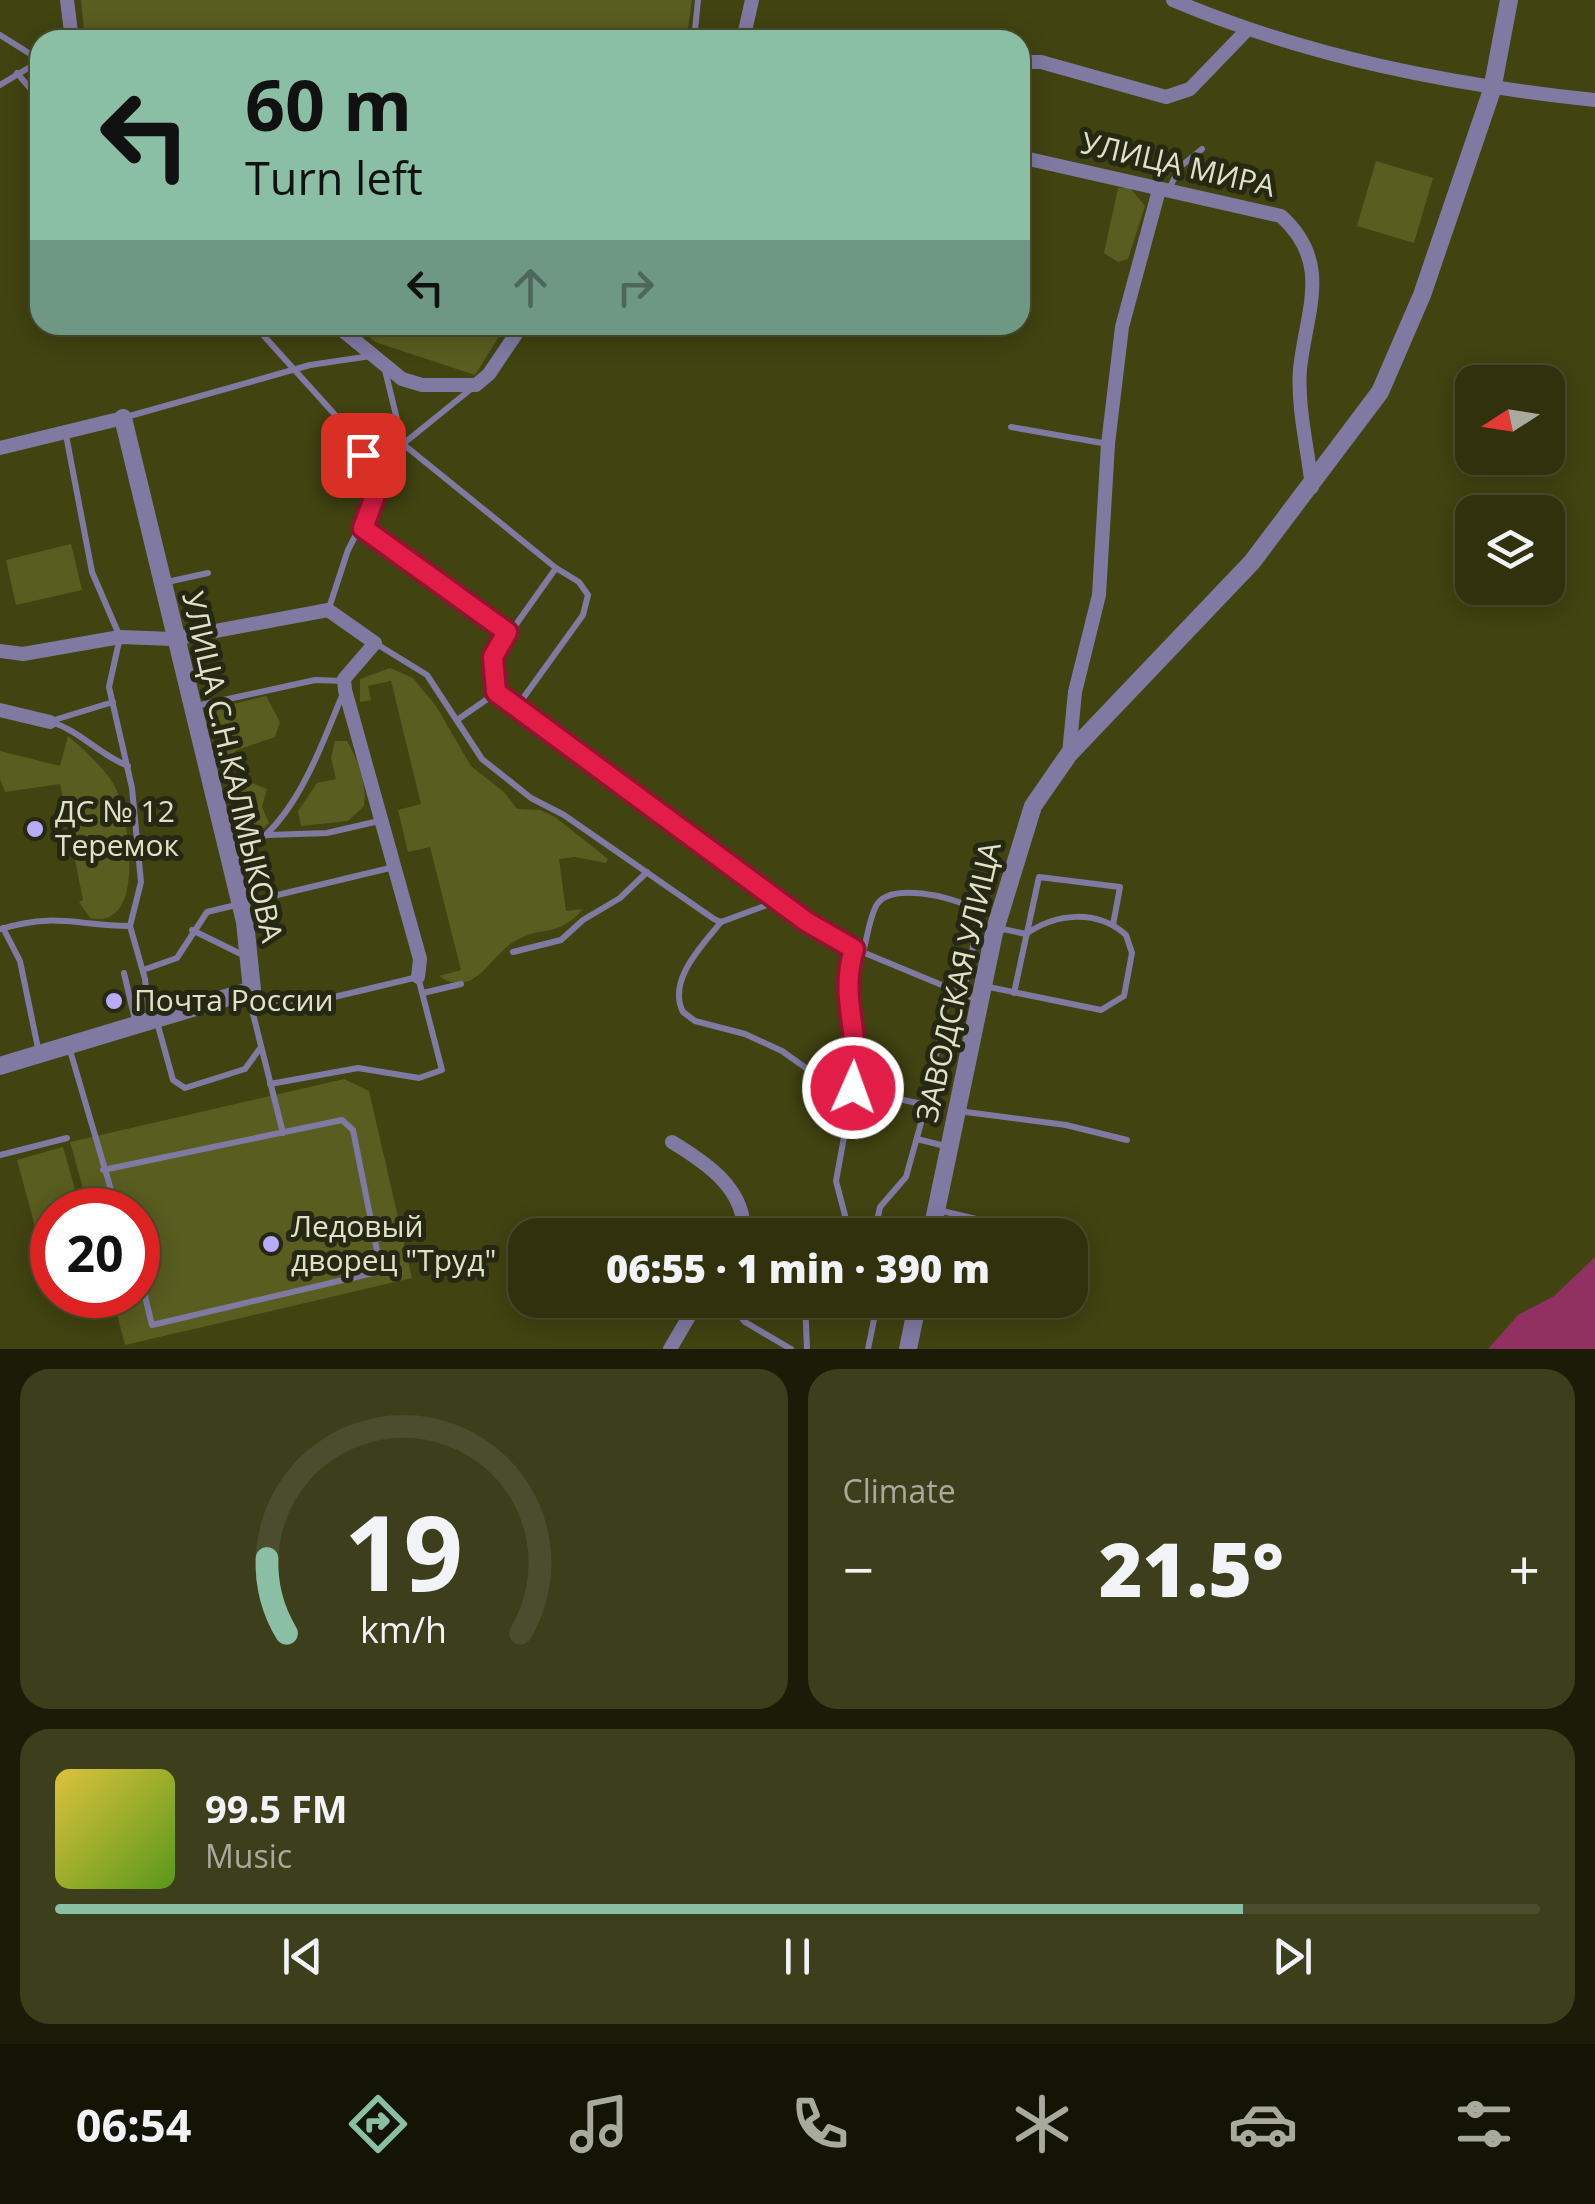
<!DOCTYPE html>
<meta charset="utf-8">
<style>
body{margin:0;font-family:"Open Sans",sans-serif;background:#3d3e1b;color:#f1f3f6;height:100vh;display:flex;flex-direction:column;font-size:38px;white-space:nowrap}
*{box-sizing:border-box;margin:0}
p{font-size:32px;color:#a8aa9d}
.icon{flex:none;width:55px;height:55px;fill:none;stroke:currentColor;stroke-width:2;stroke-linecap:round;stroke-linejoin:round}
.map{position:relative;height:1349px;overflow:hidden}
.details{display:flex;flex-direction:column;gap:20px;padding:20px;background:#1b1c07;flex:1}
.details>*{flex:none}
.top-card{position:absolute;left:30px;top:30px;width:1000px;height:305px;border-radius:30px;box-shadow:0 5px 25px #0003,0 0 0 2px #4c4d2e;background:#8abfa5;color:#111;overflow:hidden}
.needle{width:65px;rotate:258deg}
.buttons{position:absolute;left:1455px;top:365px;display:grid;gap:20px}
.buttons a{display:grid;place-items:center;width:110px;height:110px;border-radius:20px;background:#31320d;box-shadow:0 5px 25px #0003,0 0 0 2px #4c4d2e;font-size:50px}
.speed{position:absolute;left:30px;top:1188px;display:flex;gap:20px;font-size:50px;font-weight:700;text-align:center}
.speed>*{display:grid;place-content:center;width:130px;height:130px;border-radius:50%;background:#31320d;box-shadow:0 5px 25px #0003,0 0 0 2px #4c4d2e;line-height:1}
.speed .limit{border:15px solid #d22;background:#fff;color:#111}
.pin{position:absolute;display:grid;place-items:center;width:85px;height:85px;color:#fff;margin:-42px;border-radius:20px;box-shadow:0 5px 15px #0006}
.me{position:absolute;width:110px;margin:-55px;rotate:2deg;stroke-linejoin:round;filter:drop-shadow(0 0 8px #0008)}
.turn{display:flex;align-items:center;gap:35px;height:210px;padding:0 50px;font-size:45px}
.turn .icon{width:130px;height:130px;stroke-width:2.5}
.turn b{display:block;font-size:70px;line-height:85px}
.lanes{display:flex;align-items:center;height:95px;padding:0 50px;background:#0003;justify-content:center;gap:50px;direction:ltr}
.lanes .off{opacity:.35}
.big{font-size:75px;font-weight:800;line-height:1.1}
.details .card{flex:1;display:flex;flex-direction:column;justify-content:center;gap:15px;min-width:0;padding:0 35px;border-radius:30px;background:#3d3e1b}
.details .dial{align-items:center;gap:0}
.dial svg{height:260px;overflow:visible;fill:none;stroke:#4c4d2e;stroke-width:7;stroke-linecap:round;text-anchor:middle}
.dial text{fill:#f1f3f6;stroke:none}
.song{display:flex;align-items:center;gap:30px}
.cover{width:120px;height:120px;border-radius:15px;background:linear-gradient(135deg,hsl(50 70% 55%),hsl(90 70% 35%))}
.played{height:10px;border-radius:5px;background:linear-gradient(90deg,#8abfa5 80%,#4c4d2e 80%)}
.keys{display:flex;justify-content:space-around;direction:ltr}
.heat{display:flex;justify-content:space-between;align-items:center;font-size:55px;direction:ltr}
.details .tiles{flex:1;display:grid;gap:20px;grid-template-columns:1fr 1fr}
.card:last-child{grid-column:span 2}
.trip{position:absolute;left:508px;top:1218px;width:580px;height:100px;border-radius:30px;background:#31320d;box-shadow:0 5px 25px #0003,0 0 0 2px #4c4d2e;font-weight:800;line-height:100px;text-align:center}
.dock{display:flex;height:160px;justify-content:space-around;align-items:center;background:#141405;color:#a8aa9d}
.dock .icon{width:70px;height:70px}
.dock .on{color:#8abfa5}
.dock b{font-size:45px;color:#f1f3f6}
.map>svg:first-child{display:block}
.green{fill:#5a5d20}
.water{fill:#903162}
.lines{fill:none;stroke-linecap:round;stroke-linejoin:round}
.service{stroke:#807aa3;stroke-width:6}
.minor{stroke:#807aa3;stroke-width:14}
.tertiary{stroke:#807aa3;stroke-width:18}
.route-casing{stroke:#92132f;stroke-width:25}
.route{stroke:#e11d48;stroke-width:18}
.poi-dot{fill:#b8abf7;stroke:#262813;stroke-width:4}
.labels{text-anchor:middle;stroke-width:10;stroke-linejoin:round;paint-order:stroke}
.street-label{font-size:30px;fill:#dfe2c8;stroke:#262813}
.poi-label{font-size:30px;fill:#dfe2c8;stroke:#262813;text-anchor:start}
</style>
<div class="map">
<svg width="1595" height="1349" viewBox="0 0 1595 1349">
<rect width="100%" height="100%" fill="#414311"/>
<!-- green -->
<g class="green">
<path d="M 81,0 L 692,0 L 688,29 L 682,40 L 85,40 Z"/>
<path d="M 1376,161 L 1433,178 L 1414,243 L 1357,226 Z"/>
<path d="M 1118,188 L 1130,188 L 1145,206 L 1128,259 L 1118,262 L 1104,253 Z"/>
<path d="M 356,325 L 506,325 L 475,375 L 375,342 Z"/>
<path d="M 71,544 L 82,590 L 16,605 L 6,560 Z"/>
<path d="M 390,668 L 413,678 L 436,706 L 471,766 L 505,793 L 517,809 L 540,810 L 555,817 L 608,859 L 606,863 L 575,857 L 559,859 L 566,911 L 583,909 C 558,938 543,925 515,941 C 491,954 474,1001 439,976 L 461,970 L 430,847 L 408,852 L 398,810 L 421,804 L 391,681 L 368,686 L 371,700 L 360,702 L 360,679 Z"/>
<path d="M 266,696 L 280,722 L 275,737 L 237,750 L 225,759 L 221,735 L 204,724 L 204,711 Z"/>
<path d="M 68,736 C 83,749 108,771 116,789 C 129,819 147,931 90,918 L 79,902 L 83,900 L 60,784 L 5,792 L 0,779 L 0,751 L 60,766 Z"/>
<path d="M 335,741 L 347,741 C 358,759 367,785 364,806 L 348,821 L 301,826 L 298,811 L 317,783 L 336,779 L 331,758 Z"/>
<path d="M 252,783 L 267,789 L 262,807 L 269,823 L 264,828 L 239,825 L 233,801 L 238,789 Z"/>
<path d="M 344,1079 L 369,1091 L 412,1278 L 125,1345 L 112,1295 L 138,1295 L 138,1210 L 89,1210 L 70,1142 Z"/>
<path d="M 63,1147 L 81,1210 L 52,1210 L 52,1253 L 43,1256 L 17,1160 Z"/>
</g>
<!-- water -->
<path class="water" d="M 1595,1257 L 1595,1349 L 1488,1349 L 1518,1315 L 1554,1296 Z"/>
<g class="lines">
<!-- service -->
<g class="service">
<path d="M 0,35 L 40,60"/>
<path d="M 694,40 L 698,0"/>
<path d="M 17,73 L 40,100"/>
<path d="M 0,85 L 40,61"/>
<path d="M 1168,191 L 1180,167 L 1202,149"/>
<path d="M 254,325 L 347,428 L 380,482"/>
<path d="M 385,370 L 403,444 L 471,389"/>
<path d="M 126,417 L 310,365 L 371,356"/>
<path d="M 1011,427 L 1108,444"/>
<path d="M 66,435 L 92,572 L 120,637 L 109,687 L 132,788 L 141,882 L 130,926 L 145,979 L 149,1016"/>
<path d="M 363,528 L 507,632"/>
<path d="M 167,582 L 208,573"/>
<path d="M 329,608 L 348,550 L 403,444 L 556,568"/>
<path d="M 375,643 L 427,675 L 482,759 L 531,798 L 564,815 L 714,919 L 721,922 L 778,901"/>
<path d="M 496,693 L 493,657 L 556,568 L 579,582 L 588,595 L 583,615 L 516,708"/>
<path d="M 196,706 L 315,680 L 344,681"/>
<path d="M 457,720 L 496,693 L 807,922 L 843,944 L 978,1000"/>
<path d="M 51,721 L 113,702"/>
<path d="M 51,722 C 81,731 99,755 128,766"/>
<path d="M 268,835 L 327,833 L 379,821"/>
<path d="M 231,859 C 292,832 318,753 342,696"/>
<path d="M 721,922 C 702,946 667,980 683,1012 L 695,1021 L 745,1034 L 782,1051 L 827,1083 L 926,1105 L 950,988"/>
<path d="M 3,928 L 20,961 L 39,1053"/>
<path d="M 1,929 C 56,912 78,926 130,926"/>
<path d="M 192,930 L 245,956"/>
<path d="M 513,952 L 561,940 L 583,920 L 620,898 L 647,872"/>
<path d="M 863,953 C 867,938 869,920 876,906 C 889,881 954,897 972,908 L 976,932 L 963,994"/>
<path d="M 143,970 L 177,958 L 207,912 L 394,867"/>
<path d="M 124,973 L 135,1020"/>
<path d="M 984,986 L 1101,1010 L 1124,996 L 1132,953 L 1126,935 C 1097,909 1056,913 1026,934 L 998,928"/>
<path d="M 423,993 L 461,984"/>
<path d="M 1014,993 L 1039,877 L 1120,887 L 1113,925"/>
<path d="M 249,998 L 283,1133"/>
<path d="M 250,1001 L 309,1003 L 418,977 L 442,1070 L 419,1078 L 358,1068 L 270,1084"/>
<path d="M 157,1022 L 173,1080 L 185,1088 L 245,1069 L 261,1047"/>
<path d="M 69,1047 L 117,1210"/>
<path d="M 958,1111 L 1066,1125 L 1127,1140"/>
<path d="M 917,1139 L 945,1146"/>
<path d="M 0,1155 L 67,1138"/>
<path d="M 103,1170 L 342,1120 L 353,1130 L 380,1266 L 373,1273 L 152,1325 L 138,1267"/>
<path d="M 938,1210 L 1010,1227 L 1022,1235"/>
<path d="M 847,1223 L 836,1181 L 858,1060 L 845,978 L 854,949"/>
<path d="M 745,1231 C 776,1225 798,1232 828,1231 C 844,1230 855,1223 876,1223"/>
<path d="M 874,1235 L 880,1207 L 906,1177 L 926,1105"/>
<path d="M 727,1300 L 745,1322 L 791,1349"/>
<path d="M 805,1300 L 807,1349"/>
<path d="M 868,1349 L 878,1300"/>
</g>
<!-- minor -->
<g class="minor">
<path d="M 67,0 L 72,40"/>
<path d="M 1173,0 C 1307,57 1451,85 1595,100"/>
<path d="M 743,40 L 752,0"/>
<path d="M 1020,62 L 1041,62 L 1166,97 L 1190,89 L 1246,31"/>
<path d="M 1020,157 L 1281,216 C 1333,263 1306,311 1300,369 C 1297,406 1308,450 1312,487"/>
<path d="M 336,325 L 402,379 L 422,385 L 476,385 L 489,374 L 522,325"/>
<path d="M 0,448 L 123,418"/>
<path d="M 0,651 L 23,654 L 120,637 L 173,639 L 328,610 L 375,643 L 344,679 L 345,690 L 420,959 L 418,977"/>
<path d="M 0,710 L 50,722"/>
<path d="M 1069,754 L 1075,692 L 1099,595 L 1108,444 L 1122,327 L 1159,190"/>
<path d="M 672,1142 C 705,1162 748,1190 743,1235"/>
<path d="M 670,1349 L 694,1308 L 706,1300"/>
</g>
<!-- tertiary -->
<g class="tertiary">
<path d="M 0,1066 L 252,990 L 245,922 L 123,418"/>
<path d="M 931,1235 L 994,933 L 1033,806 L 1069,754 L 1252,562 L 1380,392 L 1422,295 L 1492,90 L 1509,0"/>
<path d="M 908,1349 L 918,1300"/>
</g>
</g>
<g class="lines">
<defs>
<path id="route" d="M 363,455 L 380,482 L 363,528 L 507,632 L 493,657 L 496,692 L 807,922 L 854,949 C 838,1001 863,1036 853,1088"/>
</defs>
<!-- route casing -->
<use href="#route" class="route-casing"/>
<!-- route -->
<use href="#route" class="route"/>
</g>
<!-- markers -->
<g class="poi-dot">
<circle cx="35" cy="829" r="10"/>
<circle cx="114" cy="1001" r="10"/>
<circle cx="271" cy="1244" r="10"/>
</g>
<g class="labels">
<!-- street labels -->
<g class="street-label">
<text transform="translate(1178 165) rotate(13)" y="10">УЛИЦА МИРА</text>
<text transform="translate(232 767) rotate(77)" y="10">УЛИЦА С.Н.КАЛМЫКОВА</text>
<text transform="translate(959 982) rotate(-77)" y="10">ЗАВОДСКАЯ УЛИЦА</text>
</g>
<!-- poi labels -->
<g class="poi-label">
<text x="55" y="822">ДС № 12<tspan x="55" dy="34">Теремок</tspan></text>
<text x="134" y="1011">Почта России</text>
<text x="291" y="1237">Ледовый<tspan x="291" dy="34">дворец "Труд"</tspan></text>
</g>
</g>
</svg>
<div class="buttons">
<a><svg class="needle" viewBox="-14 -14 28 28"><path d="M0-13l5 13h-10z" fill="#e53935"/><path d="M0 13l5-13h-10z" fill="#a8aa9d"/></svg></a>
<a><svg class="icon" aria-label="layers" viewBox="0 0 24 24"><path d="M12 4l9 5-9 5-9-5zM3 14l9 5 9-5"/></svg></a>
</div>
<div class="speed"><div class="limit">20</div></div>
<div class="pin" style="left:363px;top:455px;background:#d93025"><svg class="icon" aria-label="arrive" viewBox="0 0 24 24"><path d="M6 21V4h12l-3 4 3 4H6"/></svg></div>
<svg class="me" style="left:853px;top:1088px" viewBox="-20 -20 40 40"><circle r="17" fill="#e11d48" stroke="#fff" stroke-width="3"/><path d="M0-11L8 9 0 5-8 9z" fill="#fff"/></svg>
<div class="trip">06:55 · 1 min · 390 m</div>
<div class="top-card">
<div class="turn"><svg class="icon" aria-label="left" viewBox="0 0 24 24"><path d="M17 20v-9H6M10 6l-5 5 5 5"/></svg><div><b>60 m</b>Turn left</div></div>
<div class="lanes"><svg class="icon" aria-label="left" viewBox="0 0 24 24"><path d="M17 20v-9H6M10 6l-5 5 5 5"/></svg><svg class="icon off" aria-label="ahead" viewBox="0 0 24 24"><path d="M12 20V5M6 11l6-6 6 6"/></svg><svg class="icon off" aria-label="right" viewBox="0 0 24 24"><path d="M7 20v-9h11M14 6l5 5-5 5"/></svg></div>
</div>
</div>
<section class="details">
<div class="tiles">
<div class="card dial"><svg viewBox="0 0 100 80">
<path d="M14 69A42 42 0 1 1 86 69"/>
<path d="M14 69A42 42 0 0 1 8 46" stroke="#8abfa5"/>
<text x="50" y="56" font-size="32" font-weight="700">19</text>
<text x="50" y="72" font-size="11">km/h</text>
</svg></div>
<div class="card"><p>Climate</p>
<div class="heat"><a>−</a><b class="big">21.5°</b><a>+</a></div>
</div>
<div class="card">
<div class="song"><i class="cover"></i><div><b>99.5 FM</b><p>Music</p></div></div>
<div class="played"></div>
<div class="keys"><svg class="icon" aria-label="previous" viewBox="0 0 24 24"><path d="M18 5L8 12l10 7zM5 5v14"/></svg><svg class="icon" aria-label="pause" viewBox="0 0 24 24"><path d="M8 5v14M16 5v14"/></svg><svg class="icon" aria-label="next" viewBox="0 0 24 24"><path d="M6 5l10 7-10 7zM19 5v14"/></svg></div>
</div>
</div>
</section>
<nav class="dock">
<b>06:54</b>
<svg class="icon on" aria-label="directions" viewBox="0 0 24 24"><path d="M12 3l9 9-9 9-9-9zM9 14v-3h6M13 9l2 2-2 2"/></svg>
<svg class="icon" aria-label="music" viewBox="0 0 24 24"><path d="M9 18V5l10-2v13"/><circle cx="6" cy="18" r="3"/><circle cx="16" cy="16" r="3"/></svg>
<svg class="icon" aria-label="phone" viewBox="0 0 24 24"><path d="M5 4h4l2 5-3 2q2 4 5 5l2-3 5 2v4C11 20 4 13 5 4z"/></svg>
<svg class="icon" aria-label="climate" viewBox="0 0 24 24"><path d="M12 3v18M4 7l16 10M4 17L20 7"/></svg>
<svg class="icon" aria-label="car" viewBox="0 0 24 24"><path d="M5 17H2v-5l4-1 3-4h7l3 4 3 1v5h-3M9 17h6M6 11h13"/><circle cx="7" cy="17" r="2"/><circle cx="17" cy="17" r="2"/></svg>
<svg class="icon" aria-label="filters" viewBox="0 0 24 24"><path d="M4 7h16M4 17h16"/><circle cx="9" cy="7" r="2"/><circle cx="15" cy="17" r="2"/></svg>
</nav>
